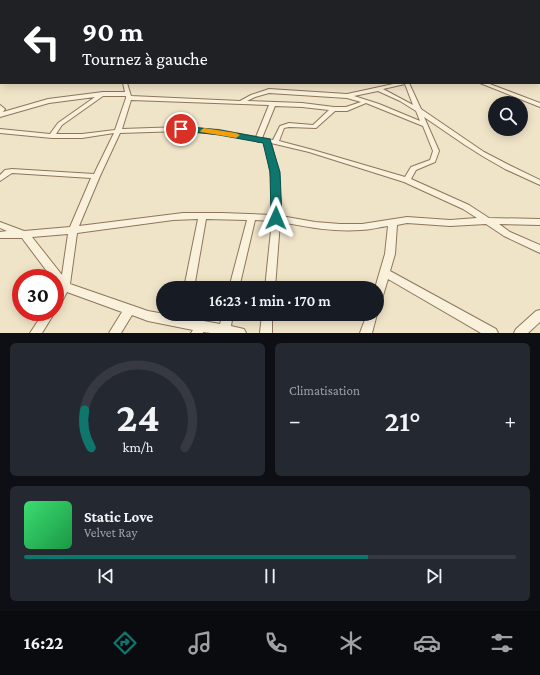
<!DOCTYPE html>
<html lang="fr">
<meta charset="utf-8">
<style>
body{margin:0;font-family:"Crimson Pro",serif;background:#242831;color:#f1f3f6;height:100vh;display:flex;flex-direction:column;font-size:15px;white-space:nowrap}
*{box-sizing:border-box;margin:0}
p{font-size:13px;color:#9ea1a6}
.icon{flex:none;width:22px;height:22px;fill:none;stroke:currentColor;stroke-width:2;stroke-linecap:round;stroke-linejoin:round}
.map{position:relative;height:333px;overflow:hidden}
.panel{display:flex;flex-direction:column;gap:10px;padding:10px;background:#0d0f14;flex:1}
.panel>*{flex:none}
.banner{position:absolute;left:0px;top:0px;width:540px;height:84px;box-shadow:0 2px 10px #0003;background:#202124;color:#fff;overflow:hidden}
.fabs{position:absolute;left:488px;top:96px;display:grid;gap:8px}
.fabs a{display:grid;place-items:center;width:40px;height:40px;border-radius:50%;background:#171b24;box-shadow:0 2px 10px #0003;font-size:20px}
.speed{position:absolute;left:12px;top:269px;display:flex;gap:8px;font-size:20px;font-weight:700;text-align:center}
.speed>*{display:grid;place-content:center;width:52px;height:52px;border-radius:50%;background:#171b24;box-shadow:0 2px 10px #0003;line-height:1}
.speed .limit{border:6px solid #d22;background:#fff;color:#111}
.pin{position:absolute;display:grid;place-items:center;width:34px;height:34px;color:#fff;margin:-17px;border:2px solid #fff;border-radius:50%;box-shadow:0 1px 4px #0007}
.me{position:absolute;width:44px;margin:-22px;rotate:1deg;stroke-linejoin:round;filter:drop-shadow(0 0 3px #0008)}
.turn{display:flex;align-items:center;gap:14px;height:84px;padding:0 16px;font-size:18px}
.turn .icon{width:52px;height:52px;stroke-width:2.5}
.turn b{display:block;font-size:28px;line-height:34px}
.big{font-size:30px;font-weight:600;line-height:1.1}
.panel .tile{flex:1;display:flex;flex-direction:column;justify-content:center;gap:6px;min-width:0;padding:0 14px;border-radius:6px;background:#242831}
.panel .dial{align-items:center;gap:0}
.dial svg{height:104px;overflow:visible;fill:none;stroke:#363941;stroke-width:7;stroke-linecap:round;text-anchor:middle}
.dial text{fill:#f1f3f6;stroke:none}
.song{display:flex;align-items:center;gap:12px}
.cover{width:48px;height:48px;border-radius:6px;background:linear-gradient(135deg,hsl(140 70% 55%),hsl(140 70% 35%))}
.played{height:4px;border-radius:2px;background:linear-gradient(90deg,#0f766e 70%,#363941 70%)}
.keys{display:flex;justify-content:space-around;direction:ltr}
.heat{display:flex;justify-content:space-between;align-items:center;font-size:22px;direction:ltr}
.panel .tiles{flex:1;display:grid;gap:10px;grid-template-columns:1fr 1fr}
.tile:last-child{grid-column:span 2}
.trip{position:absolute;left:156px;top:281px;width:228px;height:40px;border-radius:20px;background:#171b24;box-shadow:0 2px 10px #0003;font-weight:600;line-height:40px;text-align:center}
.tabs{display:flex;height:64px;justify-content:space-around;align-items:center;background:#090b0e;color:#9ea1a6}
.tabs .icon{width:28px;height:28px}
.tabs .selected{color:#0f766e}
.tabs b{font-size:18px;color:#f1f3f6}
.map>svg:first-child{display:block}
.lines{fill:none;stroke-linecap:round;stroke-linejoin:round}
.minor-casing{stroke:#8d765c;stroke-width:2}
.minor{fill:#faf1dc;fill-rule:evenodd}
.route{fill:#0f766e;stroke:#0a4d48}
.slow{fill:#f59e0b}
</style>
<div class="map">
<svg width="540" height="333" viewBox="0 0 540 333">
<rect width="100%" height="100%" fill="#f0e4c8"/>
<g class="lines">
<defs>
<g id="minor">
<path d="M 168,0 L 171,0 L 172,1 L 169,1 Z"/>
<path d="M 0,3 L 1,3 L 0,6 Z"/>
<rect x="539" y="9" width="1" height="2"/>
<path d="M 0,16 L 1,16 L 0,19 Z"/>
<rect x="539" y="17" width="1" height="3"/>
<rect x="0" y="28" width="1" height="2"/>
<rect x="0" y="35" width="1" height="2"/>
<rect x="539" y="44" width="1" height="3"/>
<rect x="0" y="47" width="1" height="2"/>
<rect x="539" y="50" width="1" height="2"/>
<rect x="539" y="55" width="1" height="3"/>
<rect x="0" y="57" width="1" height="2"/>
<rect x="539" y="64" width="1" height="2"/>
<rect x="0" y="69" width="1" height="2"/>
<path d="M 123,83 L 127,83 L 131,96 L 240,101 L 251,95 L 269,89 L 347,94 L 398,83 L 409,83 L 421,109 L 484,152 L 509,165 L 540,180 L 540,185 L 505,169 L 484,157 L 465,145 L 424,117 L 439,151 L 435,162 L 416,170 L 411,179 L 469,205 L 489,218 L 540,219 L 540,225 L 499,224 L 510,232 L 540,245 L 540,253 L 504,236 L 486,224 L 450,226 L 407,223 L 397,225 L 395,254 L 390,271 L 496,329 L 498,333 L 481,333 L 388,279 L 381,302 L 377,304 L 377,288 L 375,288 L 385,254 L 388,226 C 379,227 370,230 361,230 C 333,232 307,227 280,222 L 275,288 L 265,288 L 272,221 L 255,220 L 239,288 L 229,288 L 247,220 L 206,219 L 194,288 L 184,288 L 198,219 L 173,220 L 77,233 L 70,284 L 148,311 L 220,324 L 223,314 L 233,314 L 231,326 L 244,329 L 246,333 L 211,333 L 203,332 L 203,333 L 191,333 L 193,330 L 148,321 L 132,315 L 121,333 L 109,333 L 122,312 L 67,292 L 59,307 L 55,309 L 55,295 L 59,287 L 55,282 L 55,278 L 52,278 L 22,238 L 0,238 L 0,232 L 7,231 L 0,228 L 0,222 L 24,231 L 70,227 L 91,178 L 12,173 L 0,181 L 0,175 L 5,170 L 12,169 L 94,174 L 114,133 L 82,138 L 52,138 L 0,133 L 0,129 L 50,134 L 58,123 L 95,97 L 49,103 L 0,117 L 0,105 L 5,109 L 3,112 L 48,99 L 103,92 L 125,92 ZM 405,84 L 413,105 L 383,89 ZM 378,91 L 400,101 L 416,111 L 420,121 L 379,104 L 354,96 ZM 269,93 L 347,98 L 361,102 L 346,107 L 334,107 L 302,103 L 247,101 L 255,97 ZM 103,96 L 126,96 L 126,98 L 115,130 L 82,134 L 56,134 L 62,125 ZM 131,100 L 269,105 L 256,137 L 219,130 L 181,127 L 122,129 ZM 366,103 L 423,126 L 433,151 L 430,160 L 411,167 L 405,177 L 313,150 L 279,141 L 284,128 L 289,127 L 316,128 L 335,111 L 347,111 ZM 275,106 L 302,107 L 329,110 L 313,125 L 289,123 L 280,126 L 273,140 L 262,138 ZM 181,131 L 219,134 L 255,140 L 258,142 L 264,142 C 271,168 273,188 272,215 L 222,213 L 183,213 L 79,226 L 100,176 L 120,133 ZM 271,143 L 309,152 L 404,182 L 463,209 L 477,218 L 450,220 L 407,217 L 362,224 L 340,224 L 315,222 L 281,216 L 279,174 ZM 68,234 L 62,275 L 32,237 Z"/>
<path d="M 480,83 L 487,83 L 540,103 L 540,107 Z"/>
<path d="M 540,310 L 540,322 L 528,333 L 514,333 L 516,329 L 536,311 Z"/>
<path d="M 55,311 L 55,312 L 42,333 L 30,333 L 44,312 Z"/>
<path d="M 377,313 L 377,314 L 372,333 L 360,333 L 367,314 Z"/>
<path d="M 262,314 L 272,314 L 272,333 L 260,333 Z"/>
</g>
</defs>
<!-- minor casing -->
<use href="#minor" class="minor-casing"/>
<!-- minor -->
<use href="#minor" class="minor"/>
</g>
<!-- route -->
<path class="route" d="M 181,126 L 219,130 L 270,139 L 280,172 L 282,218 L 280,220 L 273,220 L 271,218 L 270,172 L 263,143 L 219,135 L 178,130 L 178,127 Z"/>
<!-- slow -->
<path class="slow" d="M 204,128 L 236,133 L 240,135 L 236,138 L 201,132 L 200,131 Z"/>
</svg>
<div class="fabs">
<a><svg class="icon" aria-label="search" viewBox="0 0 24 24"><circle cx="10" cy="10" r="6"/><path d="M15 15l6 6"/></svg></a>
</div>
<div class="speed"><div class="limit">30</div></div>
<div class="pin" style="left:181px;top:129px;background:#d93025"><svg class="icon" aria-label="arrive" viewBox="0 0 24 24"><path d="M6 21V4h12l-3 4 3 4H6"/></svg></div>
<svg class="me" style="left:276px;top:218px" viewBox="-20 -20 40 40"><path d="M0-17L14 15 0 8-14 15z" fill="#0f766e" stroke="#fff" stroke-width="4"/></svg>
<div class="trip">16:23 · 1 min · 170 m</div>
<div class="banner">
<div class="turn"><svg class="icon" aria-label="left" viewBox="0 0 24 24"><path d="M17 20v-9H6M10 6l-5 5 5 5"/></svg><div><b>90 m</b>Tournez à gauche</div></div>
</div>
</div>
<section class="panel">
<div class="tiles">
<div class="tile dial"><svg viewBox="0 0 100 80">
<path d="M14 69A42 42 0 1 1 86 69"/>
<path d="M14 69A42 42 0 0 1 9 40" stroke="#0f766e"/>
<text x="50" y="56" font-size="32" font-weight="700">24</text>
<text x="50" y="72" font-size="11">km/h</text>
</svg></div>
<div class="tile"><p>Climatisation</p>
<div class="heat"><a>−</a><b class="big">21°</b><a>+</a></div>
</div>
<div class="tile">
<div class="song"><i class="cover"></i><div><b>Static Love</b><p>Velvet Ray</p></div></div>
<div class="played"></div>
<div class="keys"><svg class="icon" aria-label="previous" viewBox="0 0 24 24"><path d="M18 5L8 12l10 7zM5 5v14"/></svg><svg class="icon" aria-label="pause" viewBox="0 0 24 24"><path d="M8 5v14M16 5v14"/></svg><svg class="icon" aria-label="next" viewBox="0 0 24 24"><path d="M6 5l10 7-10 7zM19 5v14"/></svg></div>
</div>
</div>
</section>
<nav class="tabs">
<b>16:22</b>
<svg class="icon selected" aria-label="directions" viewBox="0 0 24 24"><path d="M12 3l9 9-9 9-9-9zM9 14v-3h6M13 9l2 2-2 2"/></svg>
<svg class="icon" aria-label="music" viewBox="0 0 24 24"><path d="M9 18V5l10-2v13"/><circle cx="6" cy="18" r="3"/><circle cx="16" cy="16" r="3"/></svg>
<svg class="icon" aria-label="phone" viewBox="0 0 24 24"><path d="M5 4h4l2 5-3 2q2 4 5 5l2-3 5 2v4C11 20 4 13 5 4z"/></svg>
<svg class="icon" aria-label="climate" viewBox="0 0 24 24"><path d="M12 3v18M4 7l16 10M4 17L20 7"/></svg>
<svg class="icon" aria-label="car" viewBox="0 0 24 24"><path d="M5 17H2v-5l4-1 3-4h7l3 4 3 1v5h-3M9 17h6M6 11h13"/><circle cx="7" cy="17" r="2"/><circle cx="17" cy="17" r="2"/></svg>
<svg class="icon" aria-label="filters" viewBox="0 0 24 24"><path d="M4 7h16M4 17h16"/><circle cx="9" cy="7" r="2"/><circle cx="15" cy="17" r="2"/></svg>
</nav>
